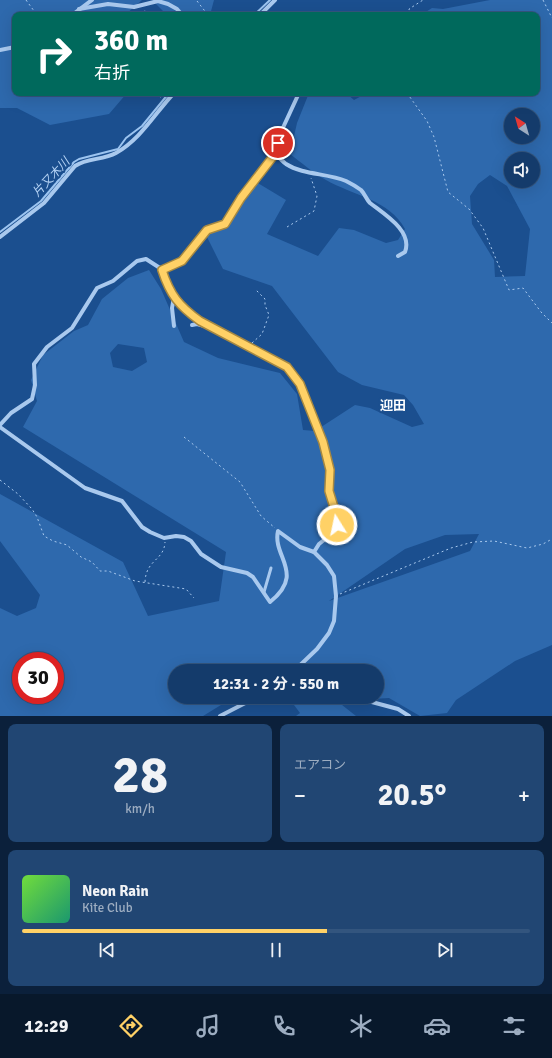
<!DOCTYPE html>
<html lang="ja">
<meta charset="utf-8">
<style>
body{margin:0;font-family:Signika,"Noto Sans JP",sans-serif;background:#214673;color:#f1f3f6;height:100vh;display:flex;flex-direction:column;font-size:15px;white-space:nowrap}
*{box-sizing:border-box;margin:0}
p{font-size:13px;color:#9dadc1}
.icon{flex:none;width:22px;height:22px;fill:none;stroke:currentColor;stroke-width:2;stroke-linecap:round;stroke-linejoin:round}
.map{position:relative;height:716px;overflow:hidden}
.details{display:flex;flex-direction:column;gap:8px;padding:8px;background:#0b203b;flex:1}
.details>*{flex:none}
.banner{position:absolute;left:12px;top:12px;width:528px;height:84px;border-radius:8px;box-shadow:0 4px 16px #0002,0 0 0 1px #33557e;background:#00695c;color:#fff;overflow:hidden}
.needle{width:26px;rotate:323deg}
.controls{position:absolute;left:504px;top:108px;display:grid;gap:8px}
.controls a{display:grid;place-items:center;width:36px;height:36px;border-radius:50%;background:#143b6b;box-shadow:0 4px 16px #0002,0 0 0 1px #33557e;font-size:20px}
.speed{position:absolute;left:12px;top:652px;display:flex;gap:8px;font-size:20px;font-weight:700;text-align:center}
.speed>*{display:grid;place-content:center;width:52px;height:52px;border-radius:50%;background:#143b6b;box-shadow:0 4px 16px #0002,0 0 0 1px #33557e;line-height:1}
.speed .limit{border:6px solid #d22;background:#fff;color:#111}
.pin{position:absolute;display:grid;place-items:center;width:34px;height:34px;color:#fff;margin:-17px;border:2px solid #fff;border-radius:50%;box-shadow:0 1px 4px #0007}
.me{position:absolute;width:44px;margin:-22px;rotate:350deg;stroke-linejoin:round;filter:drop-shadow(0 0 3px #0008)}
.turn{display:flex;align-items:center;gap:14px;height:84px;padding:0 16px;font-size:18px}
.turn .icon{width:52px;height:52px;stroke-width:2.5}
.turn b{display:block;font-size:28px;line-height:34px}
.big{font-size:30px;font-weight:700;line-height:1.1}
.details .card{flex:1;display:flex;flex-direction:column;justify-content:center;gap:6px;min-width:0;padding:0 14px;border-radius:8px;background:#214673}
.details .dial{align-items:center;gap:0}
.dial b{font-size:52px;line-height:1}
.song{display:flex;align-items:center;gap:12px}
.cover{width:48px;height:48px;border-radius:6px;background:linear-gradient(135deg,hsl(100 70% 55%),hsl(160 70% 35%))}
.played{height:4px;border-radius:2px;background:linear-gradient(90deg,#ffd166 60%,#33557e 60%)}
.keys{display:flex;justify-content:space-around;direction:ltr}
.heat{display:flex;justify-content:space-between;align-items:center;font-size:22px;direction:ltr}
.details .tiles{flex:1;display:grid;gap:8px;grid-template-columns:1fr 1fr}
.card:last-child{grid-column:span 2}
.trip{position:absolute;left:168px;top:664px;width:216px;height:40px;border-radius:20px;background:#143b6b;box-shadow:0 4px 16px #0002,0 0 0 1px #33557e;font-weight:700;line-height:40px;text-align:center}
.tabs{display:flex;height:64px;justify-content:space-around;align-items:center;background:#08182b;color:#9dadc1}
.tabs .icon{width:28px;height:28px}
.tabs .selected{color:#ffd166}
.tabs b{font-size:18px;color:#f1f3f6}
.map>svg:first-child{display:block}
.green{fill:#2e69ad;fill-rule:evenodd}
.lines{fill:none;stroke-linecap:round;stroke-linejoin:round}
.stream{stroke:#9cc4f0;stroke-width:2}
.path{stroke:#a9c9ee;stroke-width:1;stroke-dasharray:2 3;stroke-linecap:butt}
.lane{stroke:#a9c9ee;stroke-width:3}
.street{stroke:#a9c9ee;stroke-width:4}
.route-casing{stroke:#a68842;stroke-width:10}
.route{stroke:#ffd166;stroke-width:7}
.labels{text-anchor:middle;stroke-width:4;stroke-linejoin:round;paint-order:stroke}
.water-label{font-size:12px;font-style:italic;fill:#b5d3f5;stroke:#1b4f8f}
.quarter-label{font-size:13px;font-weight:bold;fill:#fff;stroke:#1b4f8f}
</style>
<div class="map">
<svg width="552" height="716" viewBox="0 0 552 716">
<rect width="100%" height="100%" fill="#1b4f8f"/>
<!-- green -->
<g class="green">
<path d="M 0,0 L 142,0 L 125,15 L 15,15 L 15,93 L 127,93 L 109,114 L 50,125 L 17,108 L 0,108 Z"/>
<path d="M 152,0 L 214,0 L 210,15 L 167,15 Z"/>
<path d="M 490,0 L 552,0 L 552,645 L 515,661 L 456,700 L 447,713 L 420,716 L 389,698 L 337,701 L 356,716 L 296,716 L 300,713 L 288,697 L 377,697 L 377,671 L 175,671 L 175,697 L 234,697 L 203,716 L 0,716 L 0,608 L 17,616 L 36,608 L 40,595 L 0,541 L 0,494 L 123,562 L 148,616 L 219,601 L 226,552 L 23,427 L 37,401 L 31,380 L 43,355 L 74,331 L 88,325 L 102,299 L 128,278 L 149,270 L 161,289 L 184,342 L 218,358 L 280,373 L 297,394 L 303,430 L 315,431 L 355,405 L 370,408 L 412,427 L 424,424 L 413,405 L 404,395 L 362,385 L 338,372 L 272,286 L 223,269 L 206,235 L 217,230 L 251,179 L 286,200 L 267,234 L 318,256 L 339,228 L 354,230 L 386,243 L 398,240 L 405,229 C 390,200 352,195 326,180 C 313,173 302,163 290,154 L 297,123 L 309,93 L 346,93 L 354,100 L 367,93 L 537,93 L 537,15 L 421,15 L 432,8 L 443,9 ZM 511,115 L 533,115 L 533,137 L 511,137 ZM 511,159 L 533,159 L 533,181 L 511,181 ZM 490,175 L 507,186 L 530,229 L 525,276 L 495,277 L 494,260 L 472,224 L 470,196 L 478,184 ZM 118,344 L 144,348 L 147,362 L 132,371 L 113,367 L 110,353 ZM 479,534 L 470,551 L 329,601 L 405,549 L 445,535 ZM 21,661 L 55,661 L 55,695 L 21,695 Z"/>
</g>
<g class="lines">
<!-- stream -->
<g class="stream">
<path d="M 254,15 L 270,0"/>
<path d="M 0,232 L 41,201 L 74,162 L 79,159 L 118,149 L 126,138 L 142,126 L 169,93"/>
</g>
<!-- path -->
<g class="path">
<path d="M 26,0 L 37,15"/>
<path d="M 543,0 L 552,18"/>
<path d="M 197,1 L 208,15"/>
<path d="M 143,15 L 145,10"/>
<path d="M 410,15 L 409,9 L 423,0"/>
<path d="M 155,93 L 162,98"/>
<path d="M 407,93 L 427,121 L 434,137 L 448,192 L 469,209 L 483,228 L 509,290 L 523,288 L 541,312 L 552,323"/>
<path d="M 287,227 L 314,211 L 317,196 L 311,178"/>
<path d="M 252,343 L 262,334 L 269,315 L 265,305 L 265,299 L 256,290"/>
<path d="M 184,437 L 240,482 L 261,516 L 275,528"/>
<path d="M 0,480 L 18,494 L 32,509 L 37,517 L 44,536 L 53,541 L 67,545 L 81,557 L 92,562 L 100,571 L 108,571 L 135,581 L 186,589 L 194,598"/>
<path d="M 145,582 C 146,559 164,561 165,542"/>
<path d="M 340,594 L 451,548 L 473,542 L 494,541 L 527,548 L 543,544 L 552,539"/>
</g>
<!-- lane -->
<path class="lane" d="M 264,592 L 271,568"/>
<!-- street -->
<g class="street">
<path d="M 79,9 L 108,4 L 134,7 L 158,1 L 168,4 L 177,9 L 182,15"/>
<path d="M 72,15 L 92,0"/>
<path d="M 260,15 L 275,0"/>
<path d="M 0,50 L 15,47"/>
<path d="M 275,154 C 279,157 282,161 286,164 C 303,175 327,173 346,181 C 350,183 357,187 361,190 C 365,194 366,199 370,203 C 384,214 413,231 405,252 L 398,256"/>
<path d="M 0,237 L 44,203 L 75,166 C 87,158 103,160 116,153 C 141,139 155,113 174,93"/>
<path d="M 163,270 L 182,261 L 207,230 L 221,226 L 228,220 L 241,198 L 275,154 L 281,132 L 299,93"/>
<path d="M 174,297 L 172,308 L 174,326"/>
<path d="M 192,325 L 197,324 L 212,328"/>
<path d="M 0,425 L 11,413 L 32,399 L 35,385 L 34,364 L 47,347 L 72,328 L 97,288 L 113,281 L 137,261 L 146,259 L 163,270 C 170,295 179,306 200,321 L 287,367 L 300,384 L 323,441 L 330,470 L 329,491 L 337,517 L 337,525 L 329,536 L 319,544 L 314,552"/>
<path d="M 0,427 L 85,488 L 122,501 L 142,527 L 150,532 L 164,538 L 176,536 L 184,537 L 191,541 L 201,554 L 221,567 L 247,573 L 253,577 L 270,602 C 306,573 272,557 278,531 L 300,547 L 314,552 L 327,565 L 334,576 L 336,596 L 334,621 L 329,633 L 317,649 L 294,671"/>
<path d="M 353,697 L 398,709 L 409,716"/>
<path d="M 220,716 L 257,697"/>
</g>
</g>
<g class="lines">
<defs>
<path id="route" d="M 278,143 L 275,154 L 241,198 L 225,224 L 207,230 L 182,261 L 162,270 C 170,295 179,306 200,321 L 287,367 L 300,384 L 323,442 L 330,470 L 329,491 L 337,517 L 337,525"/>
</defs>
<!-- route casing -->
<use href="#route" class="route-casing"/>
<!-- route -->
<use href="#route" class="route"/>
</g>
<g class="labels">
<!-- water labels -->
<g class="water-label">
<text transform="translate(51 177) rotate(-47)" y="4">片又木川</text>
</g>
<!-- quarter labels -->
<g class="quarter-label">
<text x="393" y="410">迎田</text>
</g>
</g>
</svg>
<div class="controls">
<a><svg class="needle" viewBox="-14 -14 28 28"><path d="M0-13l5 13h-10z" fill="#e53935"/><path d="M0 13l5-13h-10z" fill="#9dadc1"/></svg></a>
<a><svg class="icon" aria-label="sound" viewBox="0 0 24 24"><path d="M4 9h4l5-4v14l-5-4H4zM17 9q2 3 0 6"/></svg></a>
</div>
<div class="speed"><div class="limit">30</div></div>
<div class="pin" style="left:278px;top:143px;background:#d93025"><svg class="icon" aria-label="arrive" viewBox="0 0 24 24"><path d="M6 21V4h12l-3 4 3 4H6"/></svg></div>
<svg class="me" style="left:337px;top:525px" viewBox="-20 -20 40 40"><circle r="17" fill="#ffd166" stroke="#fff" stroke-width="3"/><path d="M0-11L8 9 0 5-8 9z" fill="#fff"/></svg>
<div class="trip">12:31 · 2 分 · 550 m</div>
<div class="banner">
<div class="turn"><svg class="icon" aria-label="right" viewBox="0 0 24 24"><path d="M7 20v-9h11M14 6l5 5-5 5"/></svg><div><b>360 m</b>右折</div></div>
</div>
</div>
<section class="details">
<div class="tiles">
<div class="card dial"><b>28</b><p>km/h</p></div>
<div class="card"><p>エアコン</p>
<div class="heat"><a>−</a><b class="big">20.5°</b><a>+</a></div>
</div>
<div class="card">
<div class="song"><i class="cover"></i><div><b>Neon Rain</b><p>Kite Club</p></div></div>
<div class="played"></div>
<div class="keys"><svg class="icon" aria-label="previous" viewBox="0 0 24 24"><path d="M18 5L8 12l10 7zM5 5v14"/></svg><svg class="icon" aria-label="pause" viewBox="0 0 24 24"><path d="M8 5v14M16 5v14"/></svg><svg class="icon" aria-label="next" viewBox="0 0 24 24"><path d="M6 5l10 7-10 7zM19 5v14"/></svg></div>
</div>
</div>
</section>
<nav class="tabs">
<b>12:29</b>
<svg class="icon selected" aria-label="directions" viewBox="0 0 24 24"><path d="M12 3l9 9-9 9-9-9zM9 14v-3h6M13 9l2 2-2 2"/></svg>
<svg class="icon" aria-label="music" viewBox="0 0 24 24"><path d="M9 18V5l10-2v13"/><circle cx="6" cy="18" r="3"/><circle cx="16" cy="16" r="3"/></svg>
<svg class="icon" aria-label="phone" viewBox="0 0 24 24"><path d="M5 4h4l2 5-3 2q2 4 5 5l2-3 5 2v4C11 20 4 13 5 4z"/></svg>
<svg class="icon" aria-label="climate" viewBox="0 0 24 24"><path d="M12 3v18M4 7l16 10M4 17L20 7"/></svg>
<svg class="icon" aria-label="car" viewBox="0 0 24 24"><path d="M5 17H2v-5l4-1 3-4h7l3 4 3 1v5h-3M9 17h6M6 11h13"/><circle cx="7" cy="17" r="2"/><circle cx="17" cy="17" r="2"/></svg>
<svg class="icon" aria-label="filters" viewBox="0 0 24 24"><path d="M4 7h16M4 17h16"/><circle cx="9" cy="7" r="2"/><circle cx="15" cy="17" r="2"/></svg>
</nav>
